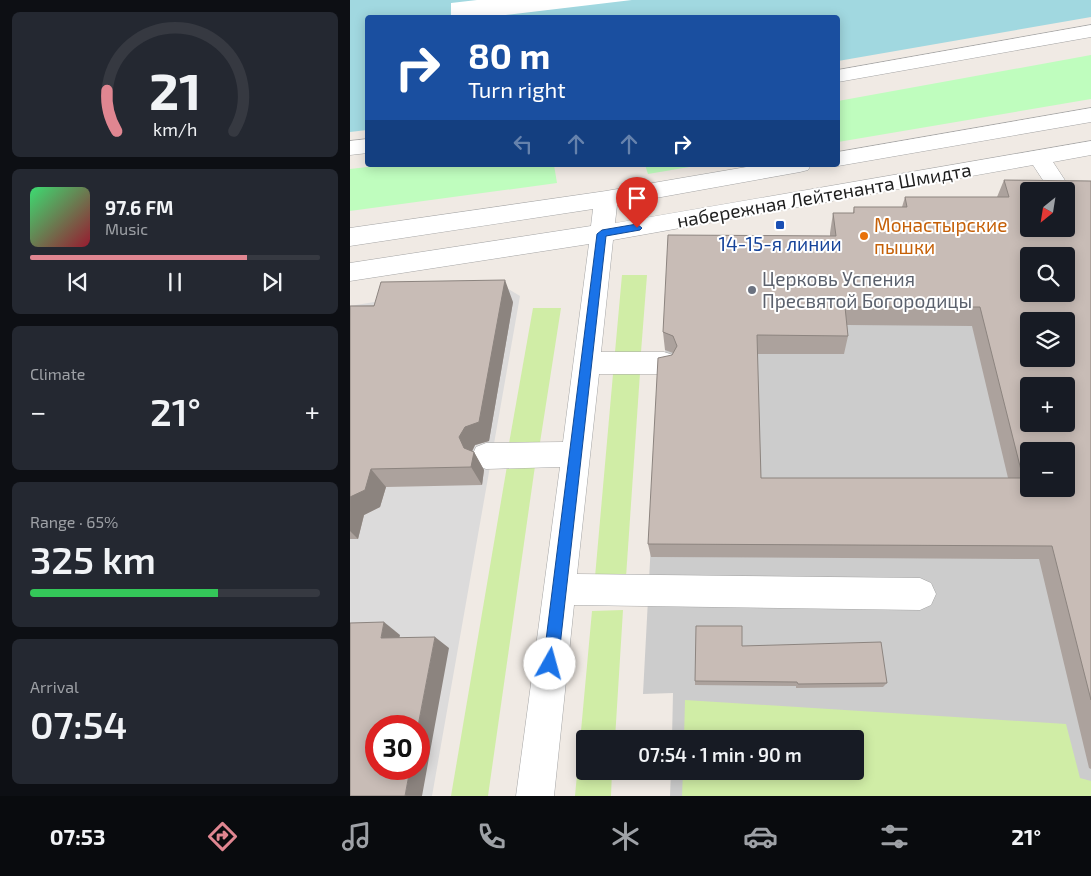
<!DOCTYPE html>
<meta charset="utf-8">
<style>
body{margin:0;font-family:"Exo 2",sans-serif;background:#242831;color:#f1f3f6;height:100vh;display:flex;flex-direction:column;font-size:19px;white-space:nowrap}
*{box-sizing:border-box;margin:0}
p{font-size:16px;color:#9ea1a6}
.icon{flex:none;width:28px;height:28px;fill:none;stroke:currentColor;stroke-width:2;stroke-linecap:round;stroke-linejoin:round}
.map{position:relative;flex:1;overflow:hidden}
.drawer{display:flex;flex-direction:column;gap:12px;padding:12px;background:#0d0f14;width:350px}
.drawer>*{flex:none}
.hud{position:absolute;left:15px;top:15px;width:475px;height:152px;border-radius:5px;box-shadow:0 2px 12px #0003;background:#1a4fa0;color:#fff;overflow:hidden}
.needle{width:32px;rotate:210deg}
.controls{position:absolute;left:670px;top:182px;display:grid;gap:10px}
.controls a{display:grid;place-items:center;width:55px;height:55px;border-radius:5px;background:#171b24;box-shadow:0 2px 12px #0003;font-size:25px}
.speed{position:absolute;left:15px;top:715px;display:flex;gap:10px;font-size:25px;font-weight:700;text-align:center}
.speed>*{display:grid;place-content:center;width:65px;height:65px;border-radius:50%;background:#171b24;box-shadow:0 2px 12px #0003;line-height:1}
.speed .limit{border:8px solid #d22;background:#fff;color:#111}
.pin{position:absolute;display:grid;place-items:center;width:42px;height:42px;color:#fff;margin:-51px -21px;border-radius:50% 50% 50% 0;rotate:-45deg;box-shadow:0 0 5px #0007}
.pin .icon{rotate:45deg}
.me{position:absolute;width:55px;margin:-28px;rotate:7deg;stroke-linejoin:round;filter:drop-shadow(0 0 4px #0008)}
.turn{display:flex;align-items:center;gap:18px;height:105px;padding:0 20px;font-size:22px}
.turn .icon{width:65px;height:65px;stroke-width:2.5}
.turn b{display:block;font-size:35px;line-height:42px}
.lanes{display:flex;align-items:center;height:48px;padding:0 20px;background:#0003;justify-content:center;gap:25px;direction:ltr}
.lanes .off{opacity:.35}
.big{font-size:38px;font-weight:600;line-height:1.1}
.drawer .card{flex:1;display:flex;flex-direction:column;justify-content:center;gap:8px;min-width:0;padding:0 18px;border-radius:8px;background:#242831}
.drawer .dial{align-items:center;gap:0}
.dial svg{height:130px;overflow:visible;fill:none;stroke:#363941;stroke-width:7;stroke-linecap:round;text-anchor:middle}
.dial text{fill:#f1f3f6;stroke:none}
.song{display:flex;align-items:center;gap:15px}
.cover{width:60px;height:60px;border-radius:8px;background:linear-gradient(135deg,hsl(140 70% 55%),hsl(350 70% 35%))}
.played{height:5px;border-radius:2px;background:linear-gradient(90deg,#e08691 75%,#363941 75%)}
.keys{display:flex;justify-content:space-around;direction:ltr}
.heat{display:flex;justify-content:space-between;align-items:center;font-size:28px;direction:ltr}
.charge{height:8px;border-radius:4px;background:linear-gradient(90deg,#34c759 65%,#363941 0)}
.trip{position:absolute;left:226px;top:730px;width:288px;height:50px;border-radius:5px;background:#171b24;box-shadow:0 2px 12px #0003;font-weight:600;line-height:50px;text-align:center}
.menu{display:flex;height:80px;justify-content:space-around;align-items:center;background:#090b0e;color:#9ea1a6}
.menu .icon{width:35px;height:35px}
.menu .active{color:#e08691}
.menu b{font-size:22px;color:#f1f3f6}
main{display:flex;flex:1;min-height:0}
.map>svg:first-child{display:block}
.residential{fill:#dcdbdb;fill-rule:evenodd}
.religious{fill:#ccc;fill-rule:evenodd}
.grass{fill:#d0eda6}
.park{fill:#bffdbe}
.water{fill:#a1d8e0}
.pier{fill:#fff}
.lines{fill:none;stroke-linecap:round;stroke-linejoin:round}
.minor-casing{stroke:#a5a5a5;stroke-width:1}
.minor{fill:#fff;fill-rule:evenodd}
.wall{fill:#aca29d;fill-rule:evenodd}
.shaded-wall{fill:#8c847f}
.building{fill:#c8bcb6;stroke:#8c847f;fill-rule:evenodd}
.route{fill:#1a73e8;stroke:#114b97}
.transit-dot{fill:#1a4fb4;stroke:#fff;stroke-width:2}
.food-dot{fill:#e8710a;stroke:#fff;stroke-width:2}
.worship-dot{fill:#6b7280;stroke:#fff;stroke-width:2}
.labels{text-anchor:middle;stroke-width:4;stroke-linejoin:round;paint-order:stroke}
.street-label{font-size:19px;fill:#1e1e1e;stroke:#fff}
.food-label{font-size:19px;fill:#c56008;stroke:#fff;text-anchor:start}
.transit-label{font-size:19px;fill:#164399;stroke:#fff}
.worship-label{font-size:19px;fill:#5b616d;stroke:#fff;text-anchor:start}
</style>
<main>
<section class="drawer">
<div class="card dial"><svg viewBox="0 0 100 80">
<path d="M14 69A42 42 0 1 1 86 69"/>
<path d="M14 69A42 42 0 0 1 8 44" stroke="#e08691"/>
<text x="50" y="56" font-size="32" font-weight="700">21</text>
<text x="50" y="72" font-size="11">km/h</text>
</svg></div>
<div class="card">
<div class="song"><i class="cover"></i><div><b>97.6 FM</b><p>Music</p></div></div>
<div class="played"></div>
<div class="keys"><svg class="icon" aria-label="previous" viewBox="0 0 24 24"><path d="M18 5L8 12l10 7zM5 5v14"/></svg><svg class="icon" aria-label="pause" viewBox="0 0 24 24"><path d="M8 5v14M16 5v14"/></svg><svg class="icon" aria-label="next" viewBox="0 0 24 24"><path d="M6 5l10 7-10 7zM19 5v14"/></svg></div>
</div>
<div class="card"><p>Climate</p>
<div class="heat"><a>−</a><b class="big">21°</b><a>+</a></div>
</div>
<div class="card"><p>Range · 65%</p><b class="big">325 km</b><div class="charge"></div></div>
<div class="card"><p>Arrival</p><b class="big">07:54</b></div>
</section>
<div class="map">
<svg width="741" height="796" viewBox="0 0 741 796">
<rect width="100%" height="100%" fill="#f0eae4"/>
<!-- residential -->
<path class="residential" d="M 147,282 L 170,296 L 82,796 L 0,796 L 0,306 ZM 26,726 L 69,726 L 69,769 L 26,769 Z"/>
<!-- religious -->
<path class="religious" d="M 320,255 L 679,321 L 679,424 L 711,424 L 741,526 L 741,796 L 320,796 L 321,771 L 505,771 L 505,739 L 322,739 L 323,693 L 293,694 L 310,372 L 314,372 ZM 679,451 L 716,451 L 716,489 L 679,489 Z"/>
<!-- grass -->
<g class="grass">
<path d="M 272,275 L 297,275 L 291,352 L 265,352 Z"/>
<path d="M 183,308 L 211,308 L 189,449 L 158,449 Z"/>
<path d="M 290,373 L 276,577 L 245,577 L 263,374 Z"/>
<path d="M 157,466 L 185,466 L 138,796 L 101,796 Z"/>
<path d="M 273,610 L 265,739 L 235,739 L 235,771 L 262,771 L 261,796 L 225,796 L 242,611 Z"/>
<path d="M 335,700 L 716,724 L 730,778 L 741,781 L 741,796 L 332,796 L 333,771 L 505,771 L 505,739 L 334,739 Z"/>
</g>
<!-- park -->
<g class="park">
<path d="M 741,55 L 741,99 L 488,142 L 488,101 Z"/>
<path d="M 35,165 L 204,165 L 207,183 L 0,211 L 0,169 Z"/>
<path d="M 295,165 L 351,165 L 298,174 Z"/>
</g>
<!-- water -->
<path class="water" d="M 0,0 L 741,0 L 741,17 L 488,61 L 488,18 L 18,18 L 17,130 L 0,132 Z"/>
<!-- pier -->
<path class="pier" d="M 127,0 L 282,0 L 138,17 L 101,17 L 101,3 Z"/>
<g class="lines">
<defs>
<g id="minor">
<path d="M 741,25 L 741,37 L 488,82 L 488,70 Z"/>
<path d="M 741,108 L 741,122 L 488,166 L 484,165 L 488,165 L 488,152 Z"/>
<path d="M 18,139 L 18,153 L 0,155 L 0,141 Z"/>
<path d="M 741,141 L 741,155 L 703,162 L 722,191 L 716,197 L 716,191 L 700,191 L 683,165 L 263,240 L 251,352 L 314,352 L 323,355 L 327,363 L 323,371 L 314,374 L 249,374 L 227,574 L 570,578 L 581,583 L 586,594 L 581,605 L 570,610 L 224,605 L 204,796 L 166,796 L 210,467 L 136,469 L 126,465 L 122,456 L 126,447 L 136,443 L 213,442 L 239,244 L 0,281 L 0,263 L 241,226 L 243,209 L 0,246 L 0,228 L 256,191 L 408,165 L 461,165 L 458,170 L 450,172 L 267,205 L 265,223 Z"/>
</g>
</defs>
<!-- minor casing -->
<use href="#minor" class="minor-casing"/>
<!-- minor -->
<use href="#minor" class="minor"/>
</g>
<!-- wall -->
<g class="wall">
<path d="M 654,180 L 741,181 L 741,769 L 739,768 L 689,559 L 301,557 L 298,544 L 323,353 L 315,350 L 313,332 L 480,236 L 480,233 L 483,213 L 503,213 L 504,207 L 552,207 L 555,197 L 647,197 ZM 497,325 L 622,326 L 658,478 L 411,478 L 407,354 L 494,354 L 498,336 Z"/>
<path d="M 163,302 L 139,441 L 125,445 L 122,452 L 124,452 L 134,470 L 132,485 L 36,487 L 30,507 L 14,515 L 8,539 L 0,539 L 0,306 Z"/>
<path d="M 392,646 L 537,683 L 533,687 L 446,688 L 446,686 L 345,685 L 345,681 Z"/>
</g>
<!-- shaded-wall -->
<g class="shaded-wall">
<path d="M 155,280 L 163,302 L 139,441 L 125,445 L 120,455 L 124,452 L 134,470 L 132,485 L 121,467 L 109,437 Z"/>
<path d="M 21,469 L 36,487 L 30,507 L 14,515 L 8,539 L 0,531 L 0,497 Z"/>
<path d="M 34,622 L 50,635 L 47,650 L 31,638 Z"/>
<path d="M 85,637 L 99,648 L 72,796 L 55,796 L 60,769 L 69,769 L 69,726 L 68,726 Z"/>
</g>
<!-- building -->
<g class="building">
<path d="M 654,180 L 741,181 L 741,700 L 702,546 L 298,544 L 308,358 L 322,355 L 327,346 L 323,336 L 313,332 L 318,235 L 486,236 L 483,213 L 504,213 L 504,207 L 557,207 L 555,197 L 659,197 ZM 679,191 L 716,191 L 716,229 L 679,229 ZM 679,256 L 716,256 L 716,294 L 679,294 ZM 495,307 L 630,307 L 673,478 L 411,478 L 407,335 L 498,336 ZM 679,321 L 716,321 L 716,359 L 679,359 ZM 679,386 L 716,386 L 716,424 L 679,424 ZM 679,451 L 716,451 L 716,489 L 679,489 Z"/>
<path d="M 155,280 L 129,422 L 115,427 L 109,437 L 114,448 L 124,452 L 121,467 L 21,469 L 15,490 L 0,497 L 0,306 L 24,306 L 31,282 Z"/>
<path d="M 34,622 L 31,638 L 85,637 L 68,726 L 26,726 L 26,769 L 60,769 L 55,796 L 0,796 L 0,623 Z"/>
<path d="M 346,626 L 392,626 L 392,646 L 531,642 L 537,683 L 448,684 L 447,682 L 345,681 Z"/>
</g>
<!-- route -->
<path class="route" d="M 287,224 L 292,228 L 290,230 L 256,236 L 208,664 L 205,669 L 200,672 L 196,669 L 193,664 L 247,234 L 252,230 Z"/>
<!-- markers -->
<rect class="transit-dot" x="425" y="220" width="10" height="10" rx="2.5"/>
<circle class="food-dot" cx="514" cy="236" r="5"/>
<circle class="worship-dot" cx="402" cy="290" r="5"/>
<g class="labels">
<!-- street labels -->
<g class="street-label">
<text transform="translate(474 195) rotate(-10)" y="7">набережная Лейтенанта Шмидта</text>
</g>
<!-- food labels -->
<g class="food-label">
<text x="524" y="232">Монастырские<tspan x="524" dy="22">пышки</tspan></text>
</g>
<!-- transit labels -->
<g class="transit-label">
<text x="430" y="251">14-15-я линии</text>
</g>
<!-- worship labels -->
<g class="worship-label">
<text x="412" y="286">Церковь Успения<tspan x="412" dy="22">Пресвятой Богородицы</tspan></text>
</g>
</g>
</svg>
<div class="controls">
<a><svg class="needle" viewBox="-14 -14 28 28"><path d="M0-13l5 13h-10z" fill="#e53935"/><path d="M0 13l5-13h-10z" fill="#9ea1a6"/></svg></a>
<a><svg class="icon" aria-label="search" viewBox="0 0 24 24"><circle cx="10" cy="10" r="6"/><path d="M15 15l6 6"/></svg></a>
<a><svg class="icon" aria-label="layers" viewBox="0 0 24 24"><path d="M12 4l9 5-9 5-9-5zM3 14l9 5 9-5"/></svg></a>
<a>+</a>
<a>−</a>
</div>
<div class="speed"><div class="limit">30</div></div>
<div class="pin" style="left:287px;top:228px;background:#d93025"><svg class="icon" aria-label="arrive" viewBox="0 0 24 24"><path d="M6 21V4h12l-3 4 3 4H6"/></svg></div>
<svg class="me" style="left:200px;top:664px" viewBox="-20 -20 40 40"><circle r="19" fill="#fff"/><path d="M0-13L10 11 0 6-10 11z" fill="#1a73e8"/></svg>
<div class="trip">07:54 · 1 min · 90 m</div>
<div class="hud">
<div class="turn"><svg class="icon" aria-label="right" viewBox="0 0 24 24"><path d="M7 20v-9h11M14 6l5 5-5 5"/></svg><div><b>80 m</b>Turn right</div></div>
<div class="lanes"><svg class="icon off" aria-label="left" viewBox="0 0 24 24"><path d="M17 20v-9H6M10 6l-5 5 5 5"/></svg><svg class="icon off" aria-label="ahead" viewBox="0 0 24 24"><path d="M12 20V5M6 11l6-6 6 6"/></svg><svg class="icon off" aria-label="ahead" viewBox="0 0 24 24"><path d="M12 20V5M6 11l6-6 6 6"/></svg><svg class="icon" aria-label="right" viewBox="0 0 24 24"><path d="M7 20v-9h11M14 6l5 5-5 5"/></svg></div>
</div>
</div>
</main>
<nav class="menu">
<b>07:53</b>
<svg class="icon active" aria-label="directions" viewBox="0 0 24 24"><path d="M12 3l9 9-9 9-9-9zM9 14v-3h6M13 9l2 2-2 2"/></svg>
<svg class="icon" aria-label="music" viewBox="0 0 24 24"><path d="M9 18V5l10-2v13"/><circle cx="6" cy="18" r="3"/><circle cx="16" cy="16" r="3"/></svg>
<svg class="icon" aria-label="phone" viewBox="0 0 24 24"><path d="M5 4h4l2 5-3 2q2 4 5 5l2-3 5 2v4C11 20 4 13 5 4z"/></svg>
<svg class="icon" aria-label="climate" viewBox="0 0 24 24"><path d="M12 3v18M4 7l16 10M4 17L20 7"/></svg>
<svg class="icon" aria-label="car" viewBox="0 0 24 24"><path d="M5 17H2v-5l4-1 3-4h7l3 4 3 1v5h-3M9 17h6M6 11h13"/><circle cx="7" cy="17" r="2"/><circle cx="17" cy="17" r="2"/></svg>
<svg class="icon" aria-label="filters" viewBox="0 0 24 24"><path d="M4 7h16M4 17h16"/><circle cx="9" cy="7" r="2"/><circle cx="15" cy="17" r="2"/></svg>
<b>21°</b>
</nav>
